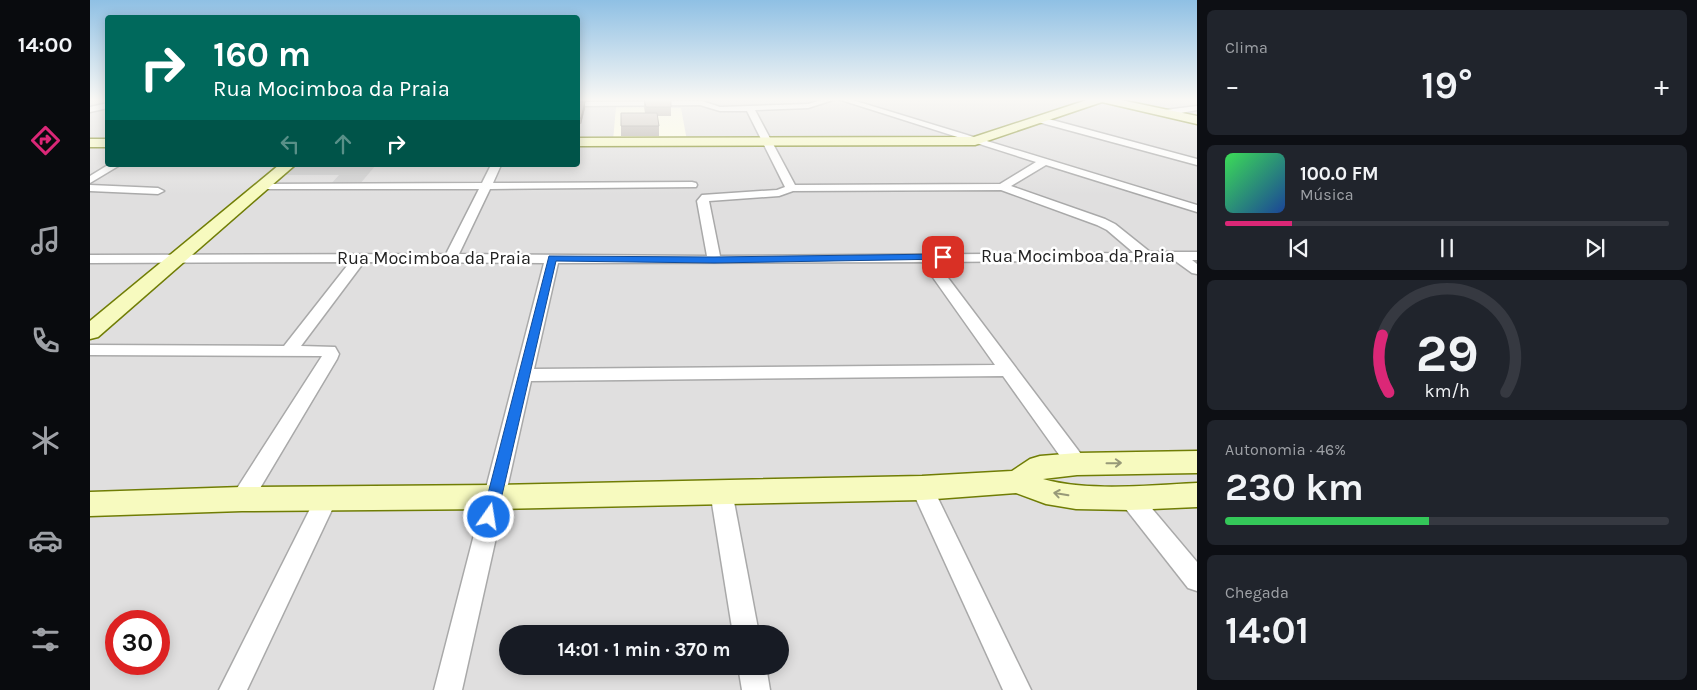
<!DOCTYPE html>
<html lang="pt">
<meta charset="utf-8">
<style>
body{margin:0;font-family:Karla,sans-serif;background:#20242c;color:#f1f3f6;height:100vh;display:flex;flex-direction:column;font-size:19px;white-space:nowrap}
*{box-sizing:border-box;margin:0}
p{font-size:16px;color:#9ea1a6}
.icon{flex:none;width:28px;height:28px;fill:none;stroke:currentColor;stroke-width:2;stroke-linecap:round;stroke-linejoin:round}
.map{position:relative;flex:1;overflow:hidden}
.panel{display:flex;flex-direction:column;gap:10px;padding:10px;background:#0d0f14;width:500px}
.panel>*{flex:none}
.top-card{position:absolute;left:15px;top:15px;width:475px;height:152px;border-radius:5px;box-shadow:0 2px 12px #0003;background:#00695c;color:#fff;overflow:hidden}
.speed{position:absolute;left:15px;top:610px;display:flex;gap:10px;font-size:25px;font-weight:700;text-align:center}
.speed>*{display:grid;place-content:center;width:65px;height:65px;border-radius:50%;background:#171b24;box-shadow:0 2px 12px #0003;line-height:1}
.speed .limit{border:8px solid #d22;background:#fff;color:#111}
.pin{position:absolute;display:grid;place-items:center;width:42px;height:42px;color:#fff;margin:-21px;border-radius:10px;box-shadow:0 2px 8px #0006}
.me{position:absolute;width:55px;margin:-28px;rotate:13deg;stroke-linejoin:round;filter:drop-shadow(0 0 4px #0008)}
.turn{display:flex;align-items:center;gap:18px;height:105px;padding:0 25px;font-size:22px}
.turn .icon{width:65px;height:65px;stroke-width:2.5}
.turn b{display:block;font-size:35px;line-height:42px}
.lanes{display:flex;align-items:center;height:48px;padding:0 25px;background:#0003;justify-content:center;gap:25px;direction:ltr}
.lanes .off{opacity:.35}
.big{font-size:38px;font-weight:700;line-height:1.1}
.panel .card{flex:1;display:flex;flex-direction:column;justify-content:center;gap:8px;min-width:0;padding:0 18px;border-radius:8px;background:#20242c}
.panel .dial{align-items:center;gap:0}
.dial svg{height:130px;overflow:visible;fill:none;stroke:#363941;stroke-width:7;stroke-linecap:round;text-anchor:middle}
.dial text{fill:#f1f3f6;stroke:none}
.song{display:flex;align-items:center;gap:15px}
.cover{width:60px;height:60px;border-radius:8px;background:linear-gradient(135deg,hsl(130 70% 55%),hsl(220 70% 35%))}
.played{height:5px;border-radius:2px;background:linear-gradient(90deg,#db2777 15%,#363941 15%)}
.keys{display:flex;justify-content:space-around;direction:ltr}
.heat{display:flex;justify-content:space-between;align-items:center;font-size:28px;direction:ltr}
.charge{height:8px;border-radius:4px;background:linear-gradient(90deg,#34c759 46%,#363941 0)}
.trip{position:absolute;left:409px;top:625px;width:290px;height:50px;border-radius:25px;background:#171b24;box-shadow:0 2px 12px #0003;font-weight:700;line-height:50px;text-align:center}
main{display:flex;flex:1;min-height:0}
.tab-bar{display:flex;flex-direction:column;width:90px;justify-content:space-around;align-items:center;background:#090b0e;color:#9ea1a6}
.tab-bar .icon{width:35px;height:35px}
.tab-bar .selected{color:#db2777}
.tab-bar b{font-size:22px;color:#f1f3f6}
.map>svg:first-child{display:block}
.residential{fill:#e0dfdf;fill-rule:evenodd}
.education{fill:#ffffe5}
.religious{fill:#d0d0d0}
.lines{fill:none;stroke-linecap:round;stroke-linejoin:round}
.street-casing{stroke:#a9a9a9;stroke-width:3}
.secondary-casing{stroke:#707d05;stroke-width:3}
.street{fill:#fff;fill-rule:evenodd}
.secondary{fill:#f7fabf;fill-rule:evenodd}
.wall{fill:#aba49e}
.shaded-wall{fill:#8b8681}
.building{fill:#c7bfb8;stroke:#8b8681}
.oneway{stroke:#979978}
.route{fill:#1a73e8;stroke:#114b97}
.labels{text-anchor:middle;stroke-width:5;stroke-linejoin:round;paint-order:stroke}
.street-label{font-size:18px;fill:#222;stroke:#fff}
</style>
<main>
<nav class="tab-bar">
<b>14:00</b>
<svg class="icon selected" aria-label="directions" viewBox="0 0 24 24"><path d="M12 3l9 9-9 9-9-9zM9 14v-3h6M13 9l2 2-2 2"/></svg>
<svg class="icon" aria-label="music" viewBox="0 0 24 24"><path d="M9 18V5l10-2v13"/><circle cx="6" cy="18" r="3"/><circle cx="16" cy="16" r="3"/></svg>
<svg class="icon" aria-label="phone" viewBox="0 0 24 24"><path d="M5 4h4l2 5-3 2q2 4 5 5l2-3 5 2v4C11 20 4 13 5 4z"/></svg>
<svg class="icon" aria-label="climate" viewBox="0 0 24 24"><path d="M12 3v18M4 7l16 10M4 17L20 7"/></svg>
<svg class="icon" aria-label="car" viewBox="0 0 24 24"><path d="M5 17H2v-5l4-1 3-4h7l3 4 3 1v5h-3M9 17h6M6 11h13"/><circle cx="7" cy="17" r="2"/><circle cx="17" cy="17" r="2"/></svg>
<svg class="icon" aria-label="filters" viewBox="0 0 24 24"><path d="M4 7h16M4 17h16"/><circle cx="9" cy="7" r="2"/><circle cx="15" cy="17" r="2"/></svg>
</nav>
<div class="map">
<svg width="1107" height="690" viewBox="0 0 1107 690">
<rect width="100%" height="100%" fill="#f2efe9"/>
<!-- residential -->
<path class="residential" d="M 0,99 L 17,99 L 18,165 L 488,165 L 488,99 L 1107,99 L 1107,690 L 0,690 ZM 26,621 L 69,621 L 69,664 L 26,664 ZM 418,634 L 690,634 L 690,666 L 418,666 Z"/>
<!-- education -->
<path class="education" d="M 526,107 L 591,108 L 597,141 L 523,141 Z"/>
<!-- religious -->
<path class="religious" d="M 206,165 L 286,165 L 269,185 L 241,184 L 249,175 L 194,175 Z"/>
<g class="lines">
<defs>
<g id="street">
<path d="M 735,99 L 746,99 L 718,108 L 665,110 L 705,185 L 910,184 L 946,162 L 748,99 L 759,99 L 1107,205 L 1107,212 L 956,165 L 921,186 L 1015,219 L 1025,224 L 1060,252 L 1107,252 L 1107,260 L 1102,260 L 1107,264 L 1107,274 L 1102,273 L 1084,260 L 846,262 L 994,458 L 997,464 L 994,470 L 987,472 L 980,470 L 913,376 L 441,381 L 372,690 L 344,690 L 454,263 L 274,262 L 211,346 L 245,347 L 249,354 L 247,359 L 160,505 L 152,508 L 144,505 L 141,499 L 144,493 L 232,356 L 0,355 L 0,345 L 194,346 L 260,262 L 0,263 L 0,255 L 356,254 L 389,189 L 167,189 L 166,187 L 167,185 L 171,184 L 392,183 L 401,165 L 411,165 L 403,183 L 602,182 L 606,183 L 607,185 L 606,187 L 400,189 L 369,254 L 617,256 L 607,201 L 612,195 L 687,190 L 695,187 L 657,111 L 630,111 L 610,105 L 488,106 L 488,102 L 612,101 L 630,107 L 718,104 ZM 911,190 L 1007,225 L 1017,230 L 1044,253 L 630,256 L 619,201 L 689,196 L 703,191 ZM 832,262 L 905,365 L 444,369 L 468,263 Z"/>
<path d="M 18,103 L 18,108 L 0,112 L 0,107 Z"/>
<path d="M 1107,106 L 1107,110 L 1075,116 L 1071,113 L 1075,110 Z"/>
<path d="M 951,117 L 1107,159 L 1107,165 L 948,122 L 948,118 Z"/>
<path d="M 18,165 L 30,165 L 0,183 L 0,176 Z"/>
<path d="M 0,185 L 68,188 L 74,191 L 68,194 L 0,191 Z"/>
<path d="M 832,480 L 839,482 L 843,488 L 941,690 L 913,690 L 821,488 L 825,482 Z"/>
<path d="M 631,482 L 638,485 L 642,491 L 669,634 L 643,634 L 620,491 L 624,485 Z"/>
<path d="M 237,488 L 245,491 L 248,497 L 157,690 L 129,690 L 229,491 Z"/>
<path d="M 1040,489 L 1048,492 L 1107,562 L 1107,591 L 1098,588 L 1032,504 L 1029,498 L 1032,492 Z"/>
<path d="M 648,666 L 676,666 L 680,690 L 652,690 Z"/>
</g>
<g id="secondary">
<path d="M 1000,99 L 1026,99 L 1107,116 L 1107,124 L 1012,102 L 885,145 L 488,146 L 488,138 L 884,137 Z"/>
<rect x="0" y="139" width="18" height="8"/>
<path d="M 189,165 L 205,165 L 8,337 L 0,339 L 0,321 Z"/>
<path d="M 1107,451 L 1107,473 L 987,475 L 953,479 C 998,492 1060,485 1107,483 L 1107,507 L 1040,510 L 986,509 L 956,504 L 926,493 L 832,500 L 404,509 L 152,511 L 0,516 L 0,492 L 152,487 L 404,485 L 832,476 L 922,471 L 940,459 L 950,456 L 987,453 Z"/>
</g>
</defs>
<!-- street casing -->
<use href="#street" class="street-casing"/>
<!-- secondary casing -->
<use href="#secondary" class="secondary-casing"/>
<!-- street -->
<use href="#street" class="street"/>
<!-- secondary -->
<use href="#secondary" class="secondary"/>
</g>
<!-- wall -->
<path class="wall" d="M 488,99 L 581,99 L 581,116 L 567,116 L 569,126 L 569,136 L 531,136 L 531,113 L 555,113 L 554,107 L 554,99 L 488,100 L 488,102 L 495,102 L 495,108 L 491,124 L 488,124 Z"/>
<!-- shaded-wall -->
<path class="shaded-wall" d="M 495,102 L 495,108 L 491,124 L 491,118 Z"/>
<!-- building -->
<g class="building">
<path d="M 554,99 L 581,99 L 581,107 L 556,107 Z"/>
<path d="M 488,102 L 495,102 L 491,118 L 488,118 Z"/>
<path d="M 531,113 L 567,113 L 569,126 L 531,126 Z"/>
</g>
<!-- one-way arrows -->
<defs><path id="oneway-shaft" d="M-6 0H5M1.5-3L5.5 0L1.5 3" fill="none" stroke-width="1.6" stroke-linecap="round" stroke-linejoin="round" transform="scale(1.25)"/></defs>
<g class="oneway">
<use href="#oneway-shaft" transform="translate(1024 463) rotate(-1)"/>
<use href="#oneway-shaft" transform="translate(971 494) rotate(-171)"/>
</g>
<!-- sky -->
<linearGradient id="sky" x2="0" y2="1"><stop stop-color="#8fc0e4"/><stop offset="0.51" stop-color="#f9f8f5"/><stop offset="1" stop-color="#f9f8f5" stop-opacity="0"/></linearGradient>
<rect width="1107" height="195" fill="url(#sky)"/>
<!-- route -->
<path class="route" d="M 853,254 L 858,257 L 857,259 L 624,263 L 466,261 L 407,517 L 405,521 L 399,523 L 394,521 L 392,517 L 459,256 L 624,257 Z"/>
<g class="labels">
<!-- street labels -->
<g class="street-label">
<text x="988" y="262">Rua Mocimboa da Praia</text>
<text x="344" y="264">Rua Mocimboa da Praia</text>
</g>
</g>
</svg>
<div class="speed"><div class="limit">30</div></div>
<div class="pin" style="left:853px;top:257px;background:#d93025"><svg class="icon" aria-label="arrive" viewBox="0 0 24 24"><path d="M6 21V4h12l-3 4 3 4H6"/></svg></div>
<svg class="me" style="left:399px;top:517px" viewBox="-20 -20 40 40"><circle r="17" fill="#1a73e8" stroke="#fff" stroke-width="3"/><path d="M0-11L8 9 0 5-8 9z" fill="#fff"/></svg>
<div class="trip">14:01 · 1 min · 370 m</div>
<div class="top-card">
<div class="turn"><svg class="icon" aria-label="right" viewBox="0 0 24 24"><path d="M7 20v-9h11M14 6l5 5-5 5"/></svg><div><b>160 m</b>Rua Mocimboa da Praia</div></div>
<div class="lanes"><svg class="icon off" aria-label="left" viewBox="0 0 24 24"><path d="M17 20v-9H6M10 6l-5 5 5 5"/></svg><svg class="icon off" aria-label="ahead" viewBox="0 0 24 24"><path d="M12 20V5M6 11l6-6 6 6"/></svg><svg class="icon" aria-label="right" viewBox="0 0 24 24"><path d="M7 20v-9h11M14 6l5 5-5 5"/></svg></div>
</div>
</div>
<section class="panel">
<div class="card"><p>Clima</p>
<div class="heat"><a>−</a><b class="big">19°</b><a>+</a></div>
</div>
<div class="card">
<div class="song"><i class="cover"></i><div><b>100.0 FM</b><p>Música</p></div></div>
<div class="played"></div>
<div class="keys"><svg class="icon" aria-label="previous" viewBox="0 0 24 24"><path d="M18 5L8 12l10 7zM5 5v14"/></svg><svg class="icon" aria-label="pause" viewBox="0 0 24 24"><path d="M8 5v14M16 5v14"/></svg><svg class="icon" aria-label="next" viewBox="0 0 24 24"><path d="M6 5l10 7-10 7zM19 5v14"/></svg></div>
</div>
<div class="card dial"><svg viewBox="0 0 100 80">
<path d="M14 69A42 42 0 1 1 86 69"/>
<path d="M14 69A42 42 0 0 1 10 34" stroke="#db2777"/>
<text x="50" y="56" font-size="32" font-weight="700">29</text>
<text x="50" y="72" font-size="11">km/h</text>
</svg></div>
<div class="card"><p>Autonomia · 46%</p><b class="big">230 km</b><div class="charge"></div></div>
<div class="card"><p>Chegada</p><b class="big">14:01</b></div>
</section>
</main>
